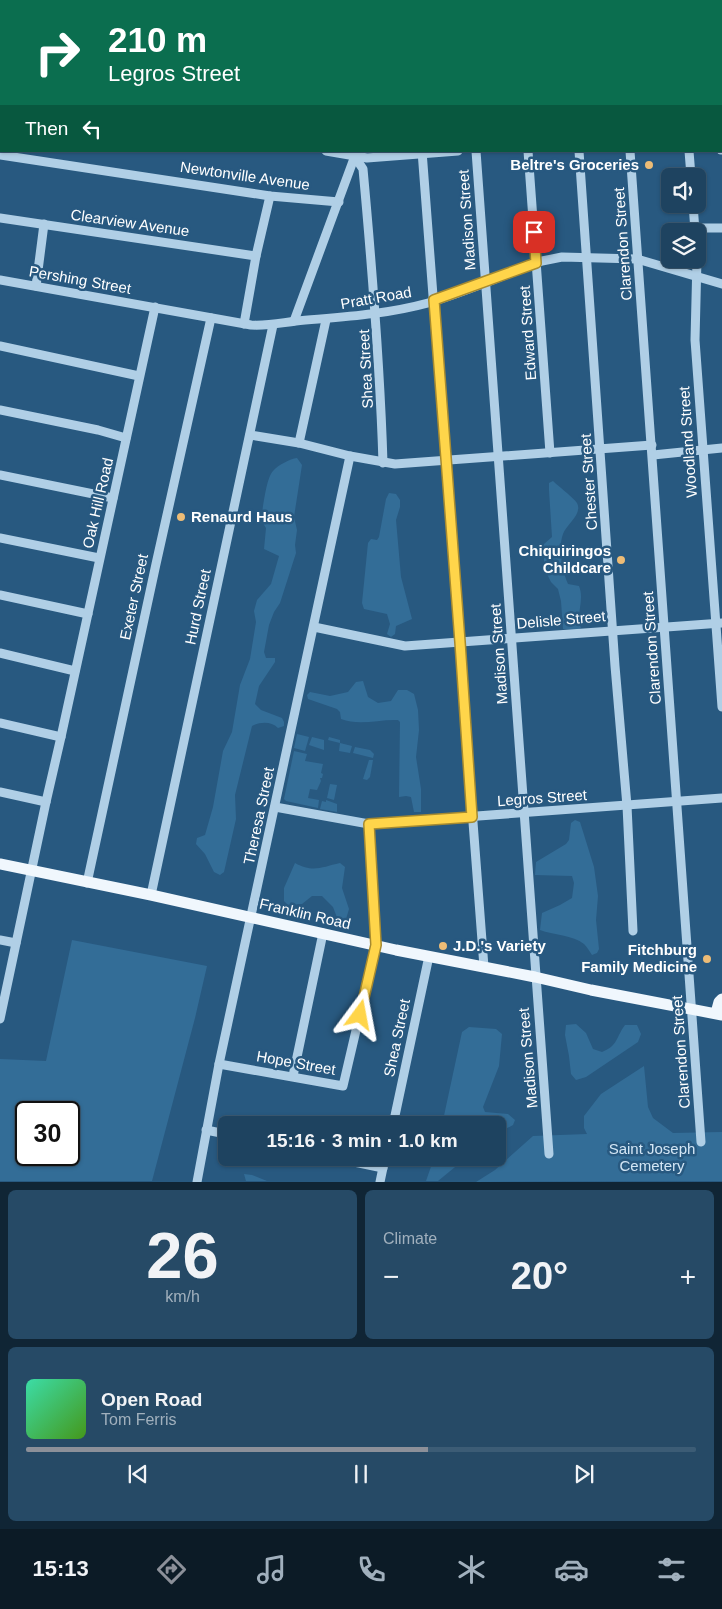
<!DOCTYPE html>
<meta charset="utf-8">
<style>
body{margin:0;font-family:Helvetica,sans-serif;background:#264a66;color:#f1f3f6;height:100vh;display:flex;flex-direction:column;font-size:19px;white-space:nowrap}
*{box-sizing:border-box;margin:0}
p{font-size:16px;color:#a1b0bd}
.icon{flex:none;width:28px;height:28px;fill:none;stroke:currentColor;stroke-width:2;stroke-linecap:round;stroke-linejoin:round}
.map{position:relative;height:1182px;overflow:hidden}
.side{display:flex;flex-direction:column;gap:8px;padding:8px;background:#102535;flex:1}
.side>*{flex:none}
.hud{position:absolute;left:0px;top:0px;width:722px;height:152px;box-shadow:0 1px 4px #0004,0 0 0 1px #3c5c75;background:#0b6e4f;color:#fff;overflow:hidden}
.fabs{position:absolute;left:661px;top:168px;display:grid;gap:10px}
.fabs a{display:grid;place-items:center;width:45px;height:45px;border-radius:8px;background:#1e4360;box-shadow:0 1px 4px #0004,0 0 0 1px #3c5c75;font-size:25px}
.speed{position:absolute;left:15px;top:1101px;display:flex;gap:10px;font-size:25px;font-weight:700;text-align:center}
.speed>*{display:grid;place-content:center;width:65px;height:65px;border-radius:50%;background:#1e4360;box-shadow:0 1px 4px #0004,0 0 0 1px #3c5c75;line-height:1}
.speed .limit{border:2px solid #111;border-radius:8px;background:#fff;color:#111}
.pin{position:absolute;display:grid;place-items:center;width:42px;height:42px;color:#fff;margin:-21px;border-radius:10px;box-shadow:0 2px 8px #0006}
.me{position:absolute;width:55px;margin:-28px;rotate:13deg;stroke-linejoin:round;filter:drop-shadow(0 0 4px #0008)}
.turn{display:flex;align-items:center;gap:18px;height:105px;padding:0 25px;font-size:22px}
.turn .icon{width:65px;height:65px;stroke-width:2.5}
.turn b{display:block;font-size:35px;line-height:42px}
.then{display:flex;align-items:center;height:48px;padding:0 25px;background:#0003;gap:10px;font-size:19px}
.big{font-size:38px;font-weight:700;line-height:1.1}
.side .card{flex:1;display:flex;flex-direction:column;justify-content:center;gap:8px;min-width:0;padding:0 18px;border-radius:8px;background:#264a66}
.side .dial{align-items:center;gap:0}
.dial b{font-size:65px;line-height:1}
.song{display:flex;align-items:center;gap:15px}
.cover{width:60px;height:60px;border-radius:8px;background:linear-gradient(135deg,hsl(160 70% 55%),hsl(100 70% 35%))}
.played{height:5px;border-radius:2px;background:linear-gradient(90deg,#8c9099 60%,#3c5c75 60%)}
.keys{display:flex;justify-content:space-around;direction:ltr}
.heat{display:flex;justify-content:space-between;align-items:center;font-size:28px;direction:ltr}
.side .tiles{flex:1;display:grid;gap:8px;grid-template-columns:1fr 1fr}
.card:last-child{grid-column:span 2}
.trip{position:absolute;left:218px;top:1116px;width:288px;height:50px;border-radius:8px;background:#1e4360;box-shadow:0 1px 4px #0004,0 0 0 1px #3c5c75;font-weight:700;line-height:50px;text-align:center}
.tab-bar{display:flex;height:80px;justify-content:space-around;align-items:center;background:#0c1b26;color:#a1b0bd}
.tab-bar .icon{width:35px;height:35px}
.tab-bar .active{color:#8c9099}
.tab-bar b{font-size:22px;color:#f1f3f6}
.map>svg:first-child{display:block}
.green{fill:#336d97;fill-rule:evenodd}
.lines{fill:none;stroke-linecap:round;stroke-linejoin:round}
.minor{stroke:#b0cfe6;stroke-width:9}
.major{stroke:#f0f7fd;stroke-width:11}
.route-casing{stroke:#a68a30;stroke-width:12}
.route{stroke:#ffd54a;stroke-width:9}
.poi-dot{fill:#edbc76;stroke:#285980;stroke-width:2}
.labels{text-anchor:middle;stroke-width:5;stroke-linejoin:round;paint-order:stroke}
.poi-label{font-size:15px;font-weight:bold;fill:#fff;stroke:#285980;text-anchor:end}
.street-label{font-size:15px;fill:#fff;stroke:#285980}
.park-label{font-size:15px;fill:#d3e6f5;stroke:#285980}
</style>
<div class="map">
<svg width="722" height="1182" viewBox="0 0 722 1182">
<rect width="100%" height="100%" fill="#285980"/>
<!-- green -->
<g class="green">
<path d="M 297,458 L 302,465 L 294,517 L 297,530 L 295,545 L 296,553 L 280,603 L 274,612 L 269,625 L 264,652 L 266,658 L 275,658 L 275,662 L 259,686 L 255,704 L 261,710 L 282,718 L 284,722 L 284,726 L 278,728 C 271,721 260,722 252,726 L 235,795 L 236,819 L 224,872 L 220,875 L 214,872 L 205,854 L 196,844 L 197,838 L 205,835 L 213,807 L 223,751 L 232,732 L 240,685 L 250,659 L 256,622 L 254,611 L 257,600 L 271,584 L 279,556 L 264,549 L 266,528 L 261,520 C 263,509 266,478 273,471 C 278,465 290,459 297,458 Z"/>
<path d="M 553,481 C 558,486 574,498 577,503 C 583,514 566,525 563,534 C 558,547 562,571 568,584 L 579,586 C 585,601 575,614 581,628 L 576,630 L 563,629 L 561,601 L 558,589 L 551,582 L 544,568 L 544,544 L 552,537 L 549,490 L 549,483 Z"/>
<path d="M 389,493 L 396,494 L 400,500 L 400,507 L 396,520 L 401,577 L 412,619 L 396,626 L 395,634 L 391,637 L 387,634 L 390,624 L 387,614 L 364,609 L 362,603 L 368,543 L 371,539 L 377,540 L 379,537 L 386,499 Z"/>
<path d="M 363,681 L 368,697 L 378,703 L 391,701 L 398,690 L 407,690 L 414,694 L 418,710 L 419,730 L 416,757 L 421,789 L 421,812 L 414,812 L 411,797 L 406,796 L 399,797 L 400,722 L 398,720 C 379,719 360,726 341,719 L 340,712 L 337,709 L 308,699 L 307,695 L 310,692 L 330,696 L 348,692 L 356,682 Z"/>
<path d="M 297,734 L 309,737 L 305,751 L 294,748 Z"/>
<path d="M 312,737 L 324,740 L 324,750 L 309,745 Z"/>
<path d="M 329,737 L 340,740 L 340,743 L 352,746 L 350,753 L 339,751 L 340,743 L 328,740 Z"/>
<path d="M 355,747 L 370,750 L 374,754 L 373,758 L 353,753 Z"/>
<path d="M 294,751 L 307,754 L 305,761 L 323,764 L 321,773 L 323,774 L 322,778 L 320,778 L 321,781 L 317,790 L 310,789 L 308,798 L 319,800 L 318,808 L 286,801 L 284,799 Z"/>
<path d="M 369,760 L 373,760 L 370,777 L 367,780 L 363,779 Z"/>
<path d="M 330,784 L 337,785 L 334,800 L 327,798 Z"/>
<path d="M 326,800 L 337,804 L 337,812 L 320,809 L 322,801 L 326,802 Z"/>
<path d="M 575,820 L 580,822 L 594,867 L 598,896 L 596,920 L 599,949 L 597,953 L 592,955 C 590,952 587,947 584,944 C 573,935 553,935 540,930 L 542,913 L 560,905 L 572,898 L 574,883 L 572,876 L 535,875 L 536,862 L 566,844 L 569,840 L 571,823 Z"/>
<path d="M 295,863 C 313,873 322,867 340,863 L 345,867 L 342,888 L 349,909 L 346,919 L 338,920 L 333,907 L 322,896 L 312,896 L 302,904 L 288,905 L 284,901 L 284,888 Z"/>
<path d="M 72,940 L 207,966 L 195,1018 L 152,1181 L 0,1181 L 0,1059 L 46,1061 ZM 26,1112 L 69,1112 L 69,1155 L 26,1155 Z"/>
<path d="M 576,1024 L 586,1033 L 593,1049 L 602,1052 C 618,1046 616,1037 625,1025 L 637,1025 L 641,1034 L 638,1042 L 586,1077 L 576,1080 L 571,1074 L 569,1056 L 565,1035 L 566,1025 Z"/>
<path d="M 469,1027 L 496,1029 L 502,1034 L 499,1066 L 483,1107 L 485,1112 L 508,1114 L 515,1120 L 513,1125 L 496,1134 L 496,1125 L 442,1125 L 462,1032 Z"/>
<path d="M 644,1066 L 648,1107 L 653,1118 L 673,1133 L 722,1132 L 722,1181 L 476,1182 L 495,1170 L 533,1136 L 587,1134 L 584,1128 L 584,1116 L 601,1094 Z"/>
<path d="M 434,1158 L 466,1158 L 438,1181 L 426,1181 Z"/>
<path d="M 244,1174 L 252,1175 L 267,1181 L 246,1181 Z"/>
</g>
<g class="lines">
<!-- minor -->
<g class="minor">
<path d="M 465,0 L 465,1"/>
<path d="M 567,0 L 567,1"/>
<path d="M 618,0 L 618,1"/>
<path d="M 47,1 L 48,0"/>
<path d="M 393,1 L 393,0"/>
<path d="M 417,1 L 430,0"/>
<path d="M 682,1 L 682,0"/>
<path d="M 0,42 L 1,41"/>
<path d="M 721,47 L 722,45"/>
<path d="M 0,93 L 1,93"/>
<path d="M 721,150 L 722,150"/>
<path d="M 326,151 L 367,158 L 458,151"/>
<path d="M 422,151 L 484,967"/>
<path d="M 476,151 L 549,1154"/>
<path d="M 528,151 L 550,453"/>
<path d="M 579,151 L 615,666 L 627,806 L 633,931"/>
<path d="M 630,151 L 701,1142"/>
<path d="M 689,151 L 691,176"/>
<path d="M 0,155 L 270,196 L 339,202"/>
<path d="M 355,157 L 363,169 C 372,267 380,364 383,463"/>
<path d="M 693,204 L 695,231"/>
<path d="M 0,218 L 256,256"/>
<path d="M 695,228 L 722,228"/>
<path d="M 697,259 L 695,340 L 722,707"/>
<path d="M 0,280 L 251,325 C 268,326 280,323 296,321 C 340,317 384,315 428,303 C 466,292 504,275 542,261 L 562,257 L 637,259 L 722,284"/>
<path d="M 36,286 L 44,224"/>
<path d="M 294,321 L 356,153"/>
<path d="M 244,324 L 256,256 L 270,196"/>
<path d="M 0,346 L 139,376"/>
<path d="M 0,410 L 98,430 L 126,438"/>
<path d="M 250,435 L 299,443 L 350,456 L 395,464 L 652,445"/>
<path d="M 299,443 L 326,320"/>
<path d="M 653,455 L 722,448"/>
<path d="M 0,475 L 113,498"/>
<path d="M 0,538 L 99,558"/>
<path d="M 0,595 L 88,614"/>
<path d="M 314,627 L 405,646 L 722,623"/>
<path d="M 0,653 L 75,671"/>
<path d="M 0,723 L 61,737"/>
<path d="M 0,792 L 46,802"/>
<path d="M 275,807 L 369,824 L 722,798"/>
<path d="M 87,883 L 156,564 L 211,318"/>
<path d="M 151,895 L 273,325"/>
<path d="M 0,940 L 16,943"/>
<path d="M 0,1019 L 46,802 L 61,737 L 155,307"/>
<path d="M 219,1064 L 343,1086 L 376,945 L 369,824"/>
<path d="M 293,1076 L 323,933"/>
<path d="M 393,1125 L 429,956"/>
<path d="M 206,1130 L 226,1134"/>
<path d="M 335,1158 L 383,1168"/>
<path d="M 197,1182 L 219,1064 L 350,456"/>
<path d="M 380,1182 L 385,1158"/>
</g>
<!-- major -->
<g class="major">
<path d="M 0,864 L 151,895 L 396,950 L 535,977 L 591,990 L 722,1015"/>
<path d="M 716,1013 L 719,1002 L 722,999"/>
</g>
</g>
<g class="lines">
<defs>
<path id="route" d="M 360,1015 L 376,945 L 369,824 L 472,817 L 460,642 L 434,300 L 536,263 L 534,232"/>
</defs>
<!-- route casing -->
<use href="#route" class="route-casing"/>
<!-- route -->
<use href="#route" class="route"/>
</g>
<!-- markers -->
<g class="poi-dot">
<circle cx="649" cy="165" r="5"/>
<circle cx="181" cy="517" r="5"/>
<circle cx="621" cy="560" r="5"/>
<circle cx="443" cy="946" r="5"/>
<circle cx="707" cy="959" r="5"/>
</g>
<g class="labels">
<!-- poi labels -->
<g class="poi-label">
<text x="639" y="170">Beltre's Groceries</text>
<text x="191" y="522" text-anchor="start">Renaurd Haus</text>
<text x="611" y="556">Chiquiringos<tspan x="611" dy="17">Childcare</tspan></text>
<text x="453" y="951" text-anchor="start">J.D.'s Variety</text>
<text x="697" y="955">Fitchburg<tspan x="697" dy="17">Family Medicine</tspan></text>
</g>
<!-- street labels -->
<g class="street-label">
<text transform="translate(245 176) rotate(8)" y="5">Newtonville Avenue</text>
<text transform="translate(467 220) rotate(-94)" y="5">Madison Street</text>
<text transform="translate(130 223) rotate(8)" y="5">Clearview Avenue</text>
<text transform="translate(623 244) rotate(-94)" y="5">Clarendon Street</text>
<text transform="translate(80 280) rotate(10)" y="5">Pershing Street</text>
<text transform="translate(376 298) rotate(-10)" y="5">Pratt Road</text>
<text transform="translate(528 333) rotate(-94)" y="5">Edward Street</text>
<text transform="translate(366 369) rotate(-93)" y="5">Shea Street</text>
<text transform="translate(688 442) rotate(-94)" y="5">Woodland Street</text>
<text transform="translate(589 482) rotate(-94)" y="5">Chester Street</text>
<text transform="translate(98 503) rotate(-77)" y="5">Oak Hill Road</text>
<text transform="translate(134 597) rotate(-78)" y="5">Exeter Street</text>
<text transform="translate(198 607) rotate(-78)" y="5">Hurd Street</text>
<text transform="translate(561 620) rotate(-5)" y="5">Delisle Street</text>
<text transform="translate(652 648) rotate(-94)" y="5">Clarendon Street</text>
<text transform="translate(499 654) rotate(-94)" y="5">Madison Street</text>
<text transform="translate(542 798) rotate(-4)" y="5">Legros Street</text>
<text transform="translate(259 816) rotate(-78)" y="5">Theresa Street</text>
<text transform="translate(305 914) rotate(13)" y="5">Franklin Road</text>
<text transform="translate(397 1038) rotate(-78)" y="5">Shea Street</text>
<text transform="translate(681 1052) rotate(-94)" y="5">Clarendon Street</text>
<text transform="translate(528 1058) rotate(-95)" y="5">Madison Street</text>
<text transform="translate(296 1063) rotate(10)" y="5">Hope Street</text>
</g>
<!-- park labels -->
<g class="park-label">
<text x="652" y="1154">Saint Joseph<tspan x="652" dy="17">Cemetery</tspan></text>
</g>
</g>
</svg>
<div class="fabs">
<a><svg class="icon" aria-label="sound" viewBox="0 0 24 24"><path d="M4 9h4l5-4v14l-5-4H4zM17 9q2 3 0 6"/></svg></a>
<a><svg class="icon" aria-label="layers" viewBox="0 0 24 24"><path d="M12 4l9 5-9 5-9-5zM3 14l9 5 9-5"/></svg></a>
</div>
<div class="speed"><div class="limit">30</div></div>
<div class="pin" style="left:534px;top:232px;background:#d93025"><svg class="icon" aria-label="arrive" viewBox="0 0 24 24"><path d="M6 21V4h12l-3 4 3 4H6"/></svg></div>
<svg class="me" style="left:360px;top:1015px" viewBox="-20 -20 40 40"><path d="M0-17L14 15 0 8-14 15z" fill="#ffd54a" stroke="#fff" stroke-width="4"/></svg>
<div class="trip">15:16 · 3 min · 1.0 km</div>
<div class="hud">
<div class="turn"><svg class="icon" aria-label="right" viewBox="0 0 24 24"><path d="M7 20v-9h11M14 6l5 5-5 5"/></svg><div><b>210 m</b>Legros Street</div></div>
<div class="then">Then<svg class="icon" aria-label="left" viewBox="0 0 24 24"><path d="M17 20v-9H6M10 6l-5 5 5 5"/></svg></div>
</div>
</div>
<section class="side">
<div class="tiles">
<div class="card dial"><b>26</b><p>km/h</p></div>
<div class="card"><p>Climate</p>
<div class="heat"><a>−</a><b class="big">20°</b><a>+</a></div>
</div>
<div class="card">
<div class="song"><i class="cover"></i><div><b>Open Road</b><p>Tom Ferris</p></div></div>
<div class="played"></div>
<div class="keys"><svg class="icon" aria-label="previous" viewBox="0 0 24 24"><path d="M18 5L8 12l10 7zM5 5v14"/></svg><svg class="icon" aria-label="pause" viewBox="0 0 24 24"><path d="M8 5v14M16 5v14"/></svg><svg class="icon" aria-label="next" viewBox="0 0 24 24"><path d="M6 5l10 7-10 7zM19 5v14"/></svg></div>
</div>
</div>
</section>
<nav class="tab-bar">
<b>15:13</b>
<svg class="icon active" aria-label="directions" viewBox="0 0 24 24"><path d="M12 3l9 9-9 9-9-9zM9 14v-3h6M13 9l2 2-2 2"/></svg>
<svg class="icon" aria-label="music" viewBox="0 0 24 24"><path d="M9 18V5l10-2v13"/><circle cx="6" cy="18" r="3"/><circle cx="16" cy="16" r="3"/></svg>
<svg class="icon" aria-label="phone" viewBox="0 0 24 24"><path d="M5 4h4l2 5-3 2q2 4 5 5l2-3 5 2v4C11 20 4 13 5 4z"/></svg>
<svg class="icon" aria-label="climate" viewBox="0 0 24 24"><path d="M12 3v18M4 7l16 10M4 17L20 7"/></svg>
<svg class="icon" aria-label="car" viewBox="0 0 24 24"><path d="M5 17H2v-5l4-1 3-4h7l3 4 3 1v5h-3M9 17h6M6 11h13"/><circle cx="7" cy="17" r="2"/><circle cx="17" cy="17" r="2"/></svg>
<svg class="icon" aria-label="filters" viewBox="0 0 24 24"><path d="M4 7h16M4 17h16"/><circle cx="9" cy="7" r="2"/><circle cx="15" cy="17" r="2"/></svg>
</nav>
